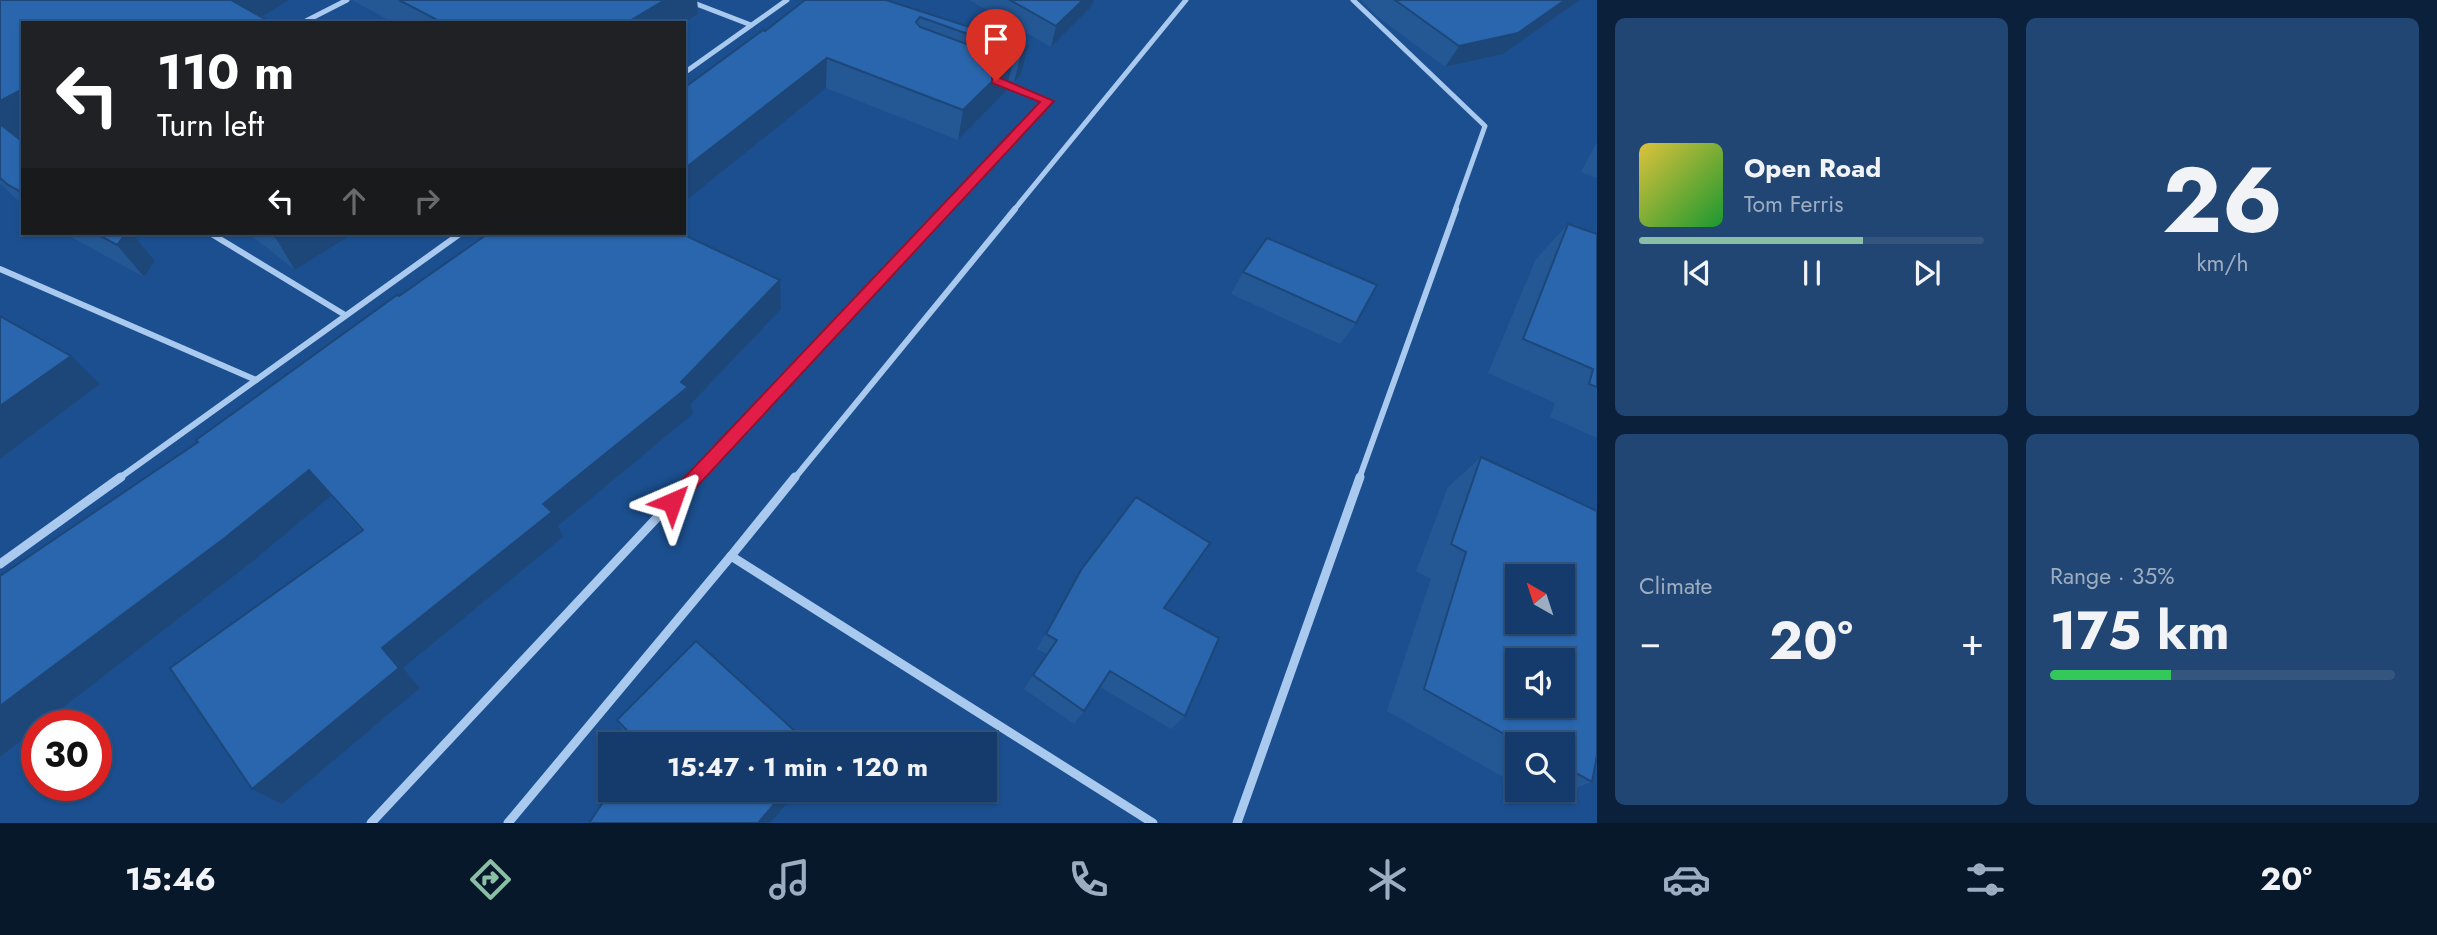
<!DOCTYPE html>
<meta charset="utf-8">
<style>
body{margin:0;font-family:Jost,sans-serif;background:#214673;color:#f1f3f6;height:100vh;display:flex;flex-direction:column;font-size:26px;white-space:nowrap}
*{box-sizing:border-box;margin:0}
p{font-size:23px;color:#9dadc1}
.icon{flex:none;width:38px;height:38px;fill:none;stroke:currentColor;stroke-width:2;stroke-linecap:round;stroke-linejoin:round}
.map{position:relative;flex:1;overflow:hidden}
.details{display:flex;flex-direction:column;gap:18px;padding:18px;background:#0b203b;width:840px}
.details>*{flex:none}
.banner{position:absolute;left:21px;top:21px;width:665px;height:214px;border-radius:0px;box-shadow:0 2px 5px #0004,0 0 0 2px #33557e;background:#202124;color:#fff;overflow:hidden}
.needle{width:46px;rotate:321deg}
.buttons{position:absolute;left:1505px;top:564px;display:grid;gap:14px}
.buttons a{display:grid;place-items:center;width:70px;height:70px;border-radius:0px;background:#143b6b;box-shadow:0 2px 5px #0004,0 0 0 2px #33557e;font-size:35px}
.speed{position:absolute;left:21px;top:710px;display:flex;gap:14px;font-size:35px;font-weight:700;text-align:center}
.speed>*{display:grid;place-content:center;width:91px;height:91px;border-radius:50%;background:#143b6b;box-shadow:0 2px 5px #0004,0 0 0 2px #33557e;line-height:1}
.speed .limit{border:10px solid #d22;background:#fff;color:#111}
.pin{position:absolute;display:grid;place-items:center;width:60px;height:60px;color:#fff;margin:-72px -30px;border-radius:50% 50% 50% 0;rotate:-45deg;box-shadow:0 0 7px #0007}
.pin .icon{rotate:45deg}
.me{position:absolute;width:77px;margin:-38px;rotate:43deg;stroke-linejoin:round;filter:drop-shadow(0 0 5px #0008)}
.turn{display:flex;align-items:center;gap:24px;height:147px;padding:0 21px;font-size:32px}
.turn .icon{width:91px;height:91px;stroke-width:2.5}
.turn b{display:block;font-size:49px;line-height:60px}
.lanes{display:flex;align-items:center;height:66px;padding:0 21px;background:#0003;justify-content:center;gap:35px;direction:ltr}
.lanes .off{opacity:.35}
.big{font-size:52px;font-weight:700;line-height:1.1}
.details .widget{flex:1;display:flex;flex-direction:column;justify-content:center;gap:10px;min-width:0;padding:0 24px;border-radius:10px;background:#214673}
.details .dial{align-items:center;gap:0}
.dial b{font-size:91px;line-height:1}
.song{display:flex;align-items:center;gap:21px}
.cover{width:84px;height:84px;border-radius:10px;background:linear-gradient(135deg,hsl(50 70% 55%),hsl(130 70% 35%))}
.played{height:7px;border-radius:4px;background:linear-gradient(90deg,#8abfa5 65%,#33557e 65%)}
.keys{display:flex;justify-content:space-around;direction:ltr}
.heat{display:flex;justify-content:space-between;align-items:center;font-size:38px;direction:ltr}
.charge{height:10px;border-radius:5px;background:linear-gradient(90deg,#34c759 35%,#33557e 0)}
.details .tiles{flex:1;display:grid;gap:18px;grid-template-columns:repeat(2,1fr)}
.trip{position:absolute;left:598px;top:732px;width:399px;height:70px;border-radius:0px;background:#143b6b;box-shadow:0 2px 5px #0004,0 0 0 2px #33557e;font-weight:700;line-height:70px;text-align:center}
.dock{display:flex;height:112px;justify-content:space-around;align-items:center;background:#08182b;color:#9dadc1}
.dock .icon{width:49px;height:49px}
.dock .on{color:#8abfa5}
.dock b{font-size:32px;color:#f1f3f6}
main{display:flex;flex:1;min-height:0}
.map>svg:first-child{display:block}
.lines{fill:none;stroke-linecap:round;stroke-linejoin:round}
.minor-far2{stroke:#a9c9ee;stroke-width:5}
.minor-far1{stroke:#a9c9ee;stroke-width:6}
.minor{stroke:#a9c9ee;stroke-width:9}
.wall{fill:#245895}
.shaded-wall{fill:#1d4779}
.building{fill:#2a66ad;stroke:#1d4779;stroke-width:2;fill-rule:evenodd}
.route{fill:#e11d48;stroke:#92132f;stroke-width:2}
</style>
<main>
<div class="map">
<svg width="1597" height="823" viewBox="0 0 1597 823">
<rect width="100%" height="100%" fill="#1b4f8f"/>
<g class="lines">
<!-- minor-far2 -->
<g class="minor-far2">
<path d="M 686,0 L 751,25"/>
<path d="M 1353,0 L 1485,126 L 1455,210"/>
<path d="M 302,23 L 347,0"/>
<path d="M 684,73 L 787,0"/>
<path d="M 945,210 L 1048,101 L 1000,82"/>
<path d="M 1014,210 L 1186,0"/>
</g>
<!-- minor-far1 -->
<g class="minor-far1">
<path d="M 210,233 L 345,315"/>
<path d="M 0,269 L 256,380"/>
<path d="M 118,479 L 461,233"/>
<path d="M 694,479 L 947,209"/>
<path d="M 794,479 L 1015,209"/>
<path d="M 1359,479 L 1456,209"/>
</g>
<!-- minor -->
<g class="minor">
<path d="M 795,477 L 731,556 L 1153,823"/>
<path d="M 0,564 L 121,477"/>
<path d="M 371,823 L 695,477"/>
<path d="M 508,823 L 731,556"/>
<path d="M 1237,823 L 1360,477"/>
</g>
</g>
<!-- wall -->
<g class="wall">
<path d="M 0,0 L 289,0 L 261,17 L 23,23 L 23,136 L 18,139 L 23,142 L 23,205 L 0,184 Z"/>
<path d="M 352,0 L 697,0 L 698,14 L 684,23 L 394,23 Z"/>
<path d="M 886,0 L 1028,46 L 1021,75 L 1014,82 L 1009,80 L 1006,91 L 958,140 L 826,88 L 765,31 Z"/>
<path d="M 969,0 L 1094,0 L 1092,6 L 1051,47 Z"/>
<path d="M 1361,0 L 1580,0 L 1503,54 L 1445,67 L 1378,17 Z"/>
<path d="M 1597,142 L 1597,178 L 1581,172 Z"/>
<path d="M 1568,224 L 1597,234 L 1597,438 L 1550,417 L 1555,403 L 1488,373 L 1536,259 Z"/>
<path d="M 64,233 L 132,233 L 155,261 L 144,277 Z"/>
<path d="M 248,233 L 354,233 L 295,270 Z"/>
<path d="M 1243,272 L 1356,323 L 1340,344 L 1231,294 Z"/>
<path d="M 399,296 L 781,309 L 691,404 L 693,414 L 558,526 L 563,537 L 403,668 L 420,688 L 282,804 L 361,531 L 331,496 L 252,562 L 39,726 L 37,726 L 37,728 L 0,757 L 198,442 Z"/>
<path d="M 1481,457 L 1592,782 L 1543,800 L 1525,789 L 1563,789 L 1563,744 L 1517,744 L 1517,785 L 1387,711 L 1431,579 L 1416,571 L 1448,487 Z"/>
<path d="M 1072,586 L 1164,608 L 1185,716 L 1171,729 L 1100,687 L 1084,711 L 1074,724 L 1024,689 L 1047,654 L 1037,649 Z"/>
<path d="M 617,720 L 809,744 L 633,744 L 626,737 Z"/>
</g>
<!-- shaded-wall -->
<g class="shaded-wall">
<path d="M 227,0 L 289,0 L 252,23 Z"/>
<path d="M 665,0 L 697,0 L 698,14 L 684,23 L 626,23 Z"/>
<path d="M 1083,0 L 1094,0 L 1092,6 L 1051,47 L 1056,26 Z"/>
<path d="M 1565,0 L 1580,0 L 1503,54 L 1445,67 L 1459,46 Z"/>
<path d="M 1028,46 L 1021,75 L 1014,82 L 1021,53 Z"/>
<path d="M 827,58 L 826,88 L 684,202 L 684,169 Z"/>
<path d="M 1013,61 L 1006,91 L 958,140 L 963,110 Z"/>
<path d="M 23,89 L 23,136 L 11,143 L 0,130 L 0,101 Z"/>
<path d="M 126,233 L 132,233 L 155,261 L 144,277 L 117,245 Z"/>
<path d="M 282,233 L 354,233 L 295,270 L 275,237 Z"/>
<path d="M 780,280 L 781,309 L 691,404 L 693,414 L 558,526 L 563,537 L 403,668 L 420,688 L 282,804 L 252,789 L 382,648 L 543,504 L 681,382 Z"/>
<path d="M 71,356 L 100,384 L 0,459 L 0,406 Z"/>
<path d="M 309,470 L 331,496 L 252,562 L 39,726 L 37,726 L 37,728 L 0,757 L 0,706 Z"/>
<path d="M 787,789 L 799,789 L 770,823 L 758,823 Z"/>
</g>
<!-- building -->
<g class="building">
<path d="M 0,0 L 231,0 L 272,23 L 23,23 L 23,89 L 0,101 Z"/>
<path d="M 399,0 L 665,0 L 626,23 L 443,23 Z"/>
<path d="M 805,0 L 886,0 L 1028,46 L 1021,53 L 920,17 L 916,22 L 920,27 L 1013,61 L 963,110 L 827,58 L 684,169 L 684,88 L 763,30 L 765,31 Z"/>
<path d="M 1010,0 L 1083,0 L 1056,26 Z"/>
<path d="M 1395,0 L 1565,0 L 1518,33 L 1459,46 Z"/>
<path d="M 0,124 L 23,142 L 23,193 L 8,185 L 0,178 Z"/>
<path d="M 1568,224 L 1597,234 L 1597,387 L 1589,384 L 1593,369 L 1523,339 Z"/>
<path d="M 95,233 L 126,233 L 117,245 Z"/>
<path d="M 269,233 L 282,233 L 275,237 Z"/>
<path d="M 489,233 L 680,233 L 780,280 L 681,382 L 688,387 L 543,504 L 552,512 L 382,648 L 399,668 L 252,789 L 170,668 L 363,530 L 309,470 L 226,537 L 0,706 L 0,576 L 198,442 L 196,440 L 397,295 L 399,296 Z"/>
<path d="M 1267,238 L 1377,285 L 1356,323 L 1243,272 Z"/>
<path d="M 0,316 L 71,356 L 0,406 Z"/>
<path d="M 1481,457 L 1597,511 L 1597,755 L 1592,782 L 1563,766 L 1563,744 L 1522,744 L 1424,689 L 1466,552 L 1451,544 ZM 1517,576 L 1563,576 L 1563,621 L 1517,621 ZM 1517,660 L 1563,660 L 1563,705 L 1517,705 Z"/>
<path d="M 1136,497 L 1210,543 L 1164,608 L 1219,638 L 1185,716 L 1110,671 L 1084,711 L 1033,675 L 1057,640 L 1046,634 L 1081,570 Z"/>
<path d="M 696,641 L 809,744 L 640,744 L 617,720 Z"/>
<path d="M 612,789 L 787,789 L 758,823 L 589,823 Z"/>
</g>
<!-- route -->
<path class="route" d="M 992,78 L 1000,78 L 1054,101 L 678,507 L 672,509 L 666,507 L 663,502 L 666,497 L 1040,102 L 992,83 Z"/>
</svg>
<div class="buttons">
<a><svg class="needle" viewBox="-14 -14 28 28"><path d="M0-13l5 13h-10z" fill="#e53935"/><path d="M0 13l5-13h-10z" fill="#9dadc1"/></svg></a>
<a><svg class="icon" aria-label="sound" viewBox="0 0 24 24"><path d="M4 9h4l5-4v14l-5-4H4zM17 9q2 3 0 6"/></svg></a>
<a><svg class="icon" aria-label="search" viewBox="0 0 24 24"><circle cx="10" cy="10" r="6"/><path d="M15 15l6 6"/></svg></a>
</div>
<div class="speed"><div class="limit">30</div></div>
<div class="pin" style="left:996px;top:81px;background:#d93025"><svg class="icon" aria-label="arrive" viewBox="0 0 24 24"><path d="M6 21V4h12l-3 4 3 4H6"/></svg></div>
<svg class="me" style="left:672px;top:502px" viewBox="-20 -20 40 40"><path d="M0-17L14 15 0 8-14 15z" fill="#e11d48" stroke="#fff" stroke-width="4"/></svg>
<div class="trip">15:47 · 1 min · 120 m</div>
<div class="banner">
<div class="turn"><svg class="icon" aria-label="left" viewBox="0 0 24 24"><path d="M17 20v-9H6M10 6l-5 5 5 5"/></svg><div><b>110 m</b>Turn left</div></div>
<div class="lanes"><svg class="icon" aria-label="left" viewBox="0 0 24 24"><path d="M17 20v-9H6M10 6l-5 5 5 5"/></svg><svg class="icon off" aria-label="ahead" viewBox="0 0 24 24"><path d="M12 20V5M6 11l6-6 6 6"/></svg><svg class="icon off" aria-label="right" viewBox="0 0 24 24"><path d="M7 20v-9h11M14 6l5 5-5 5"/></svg></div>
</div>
</div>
<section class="details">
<div class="tiles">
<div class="widget">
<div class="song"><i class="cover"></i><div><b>Open Road</b><p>Tom Ferris</p></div></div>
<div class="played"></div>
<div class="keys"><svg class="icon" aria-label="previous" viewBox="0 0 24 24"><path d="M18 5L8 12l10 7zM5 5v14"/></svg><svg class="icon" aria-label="pause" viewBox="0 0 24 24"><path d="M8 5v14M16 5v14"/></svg><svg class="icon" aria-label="next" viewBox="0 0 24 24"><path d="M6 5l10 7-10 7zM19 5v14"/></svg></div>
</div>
<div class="widget dial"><b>26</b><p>km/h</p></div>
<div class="widget"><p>Climate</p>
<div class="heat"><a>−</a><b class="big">20°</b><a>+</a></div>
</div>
<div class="widget"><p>Range · 35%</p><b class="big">175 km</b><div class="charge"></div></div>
</div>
</section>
</main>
<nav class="dock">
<b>15:46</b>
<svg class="icon on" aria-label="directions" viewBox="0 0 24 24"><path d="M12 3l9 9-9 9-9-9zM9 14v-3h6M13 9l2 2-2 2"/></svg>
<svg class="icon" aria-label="music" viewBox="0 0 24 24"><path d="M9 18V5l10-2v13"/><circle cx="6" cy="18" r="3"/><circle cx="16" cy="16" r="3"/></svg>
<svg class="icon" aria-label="phone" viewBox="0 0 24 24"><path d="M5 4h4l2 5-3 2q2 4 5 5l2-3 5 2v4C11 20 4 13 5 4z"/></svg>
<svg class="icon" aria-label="climate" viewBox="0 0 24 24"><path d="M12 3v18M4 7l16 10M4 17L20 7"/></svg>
<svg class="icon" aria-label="car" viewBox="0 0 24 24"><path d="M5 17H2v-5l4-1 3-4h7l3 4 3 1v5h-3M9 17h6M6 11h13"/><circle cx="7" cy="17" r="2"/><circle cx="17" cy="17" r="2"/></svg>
<svg class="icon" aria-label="filters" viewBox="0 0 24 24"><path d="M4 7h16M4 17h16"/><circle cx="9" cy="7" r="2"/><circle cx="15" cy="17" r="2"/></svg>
<b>20°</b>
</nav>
